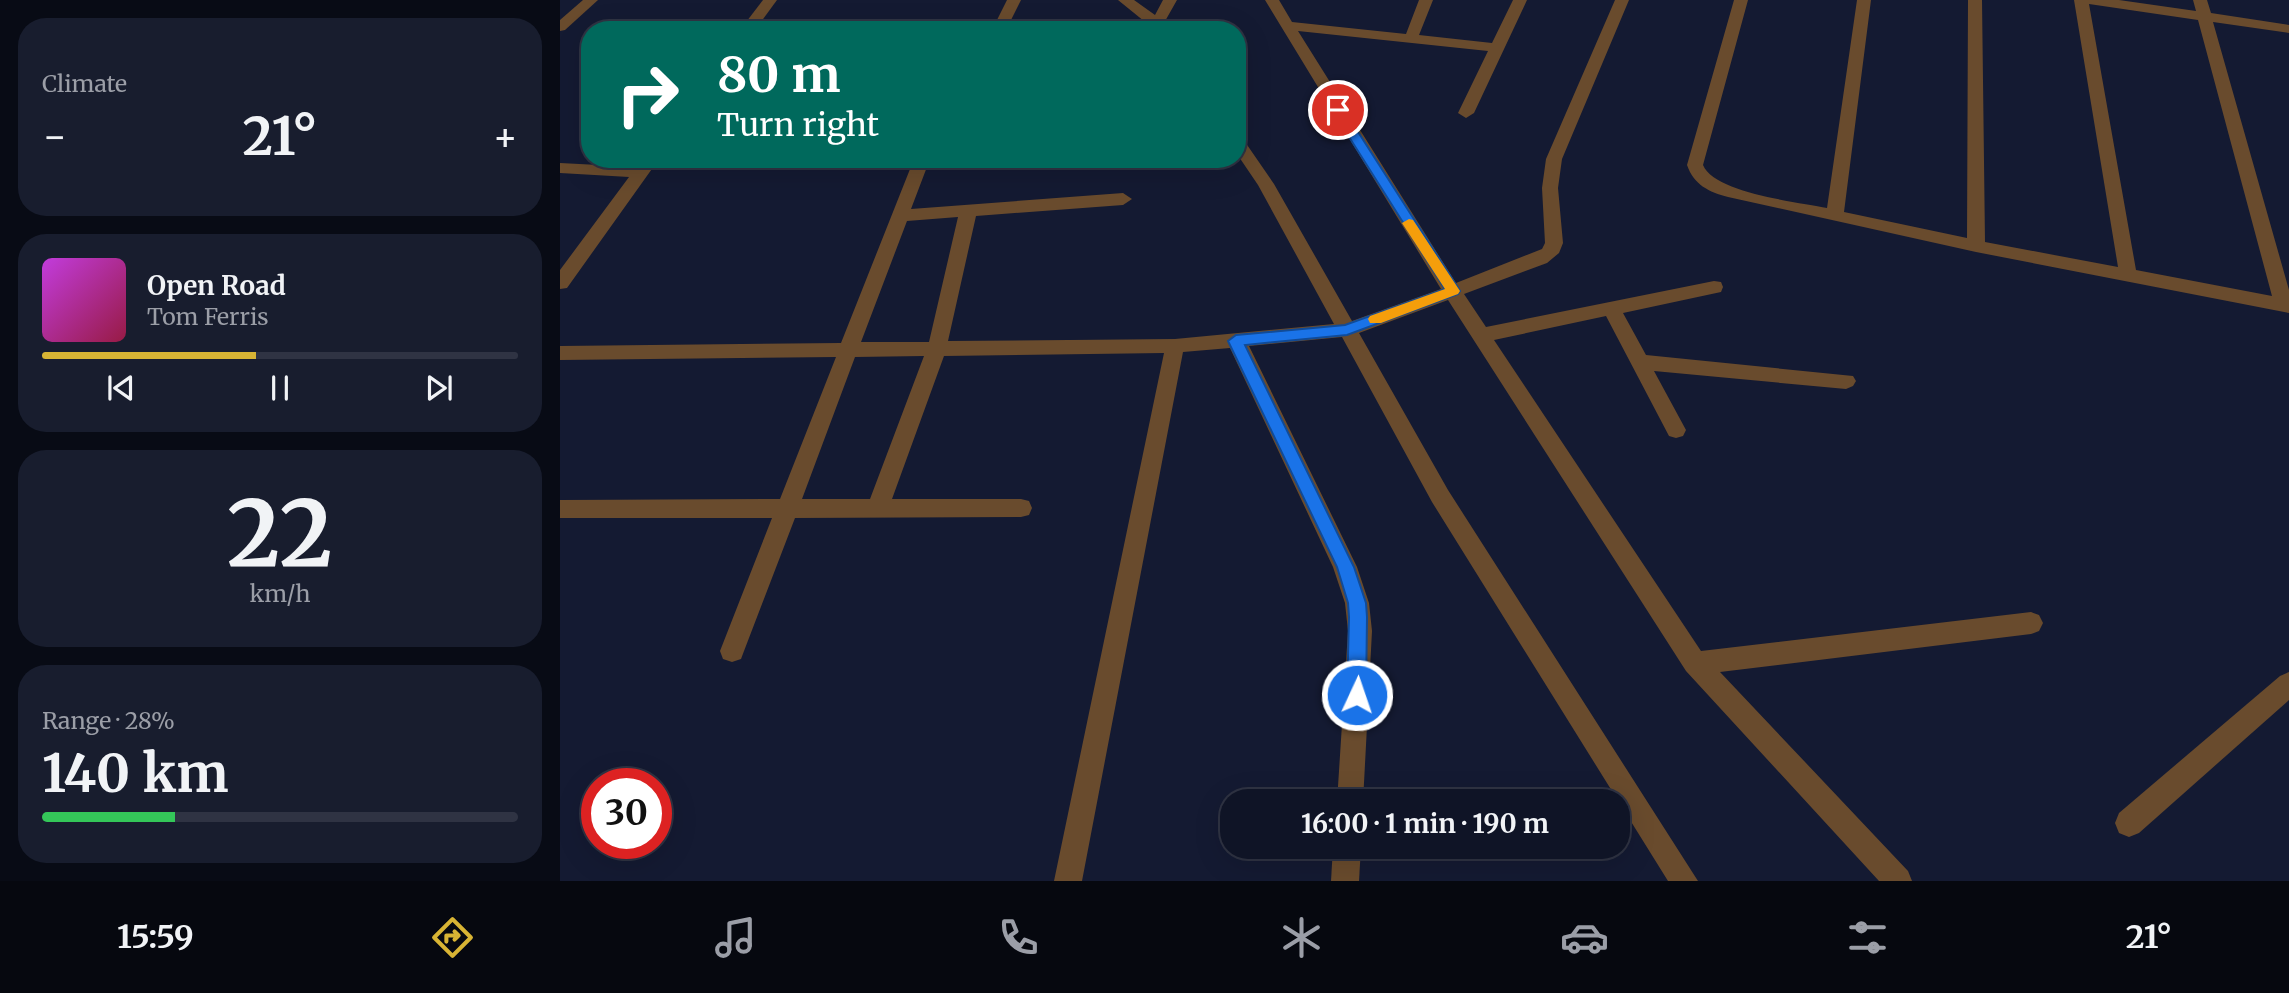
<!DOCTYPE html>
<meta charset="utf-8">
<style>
body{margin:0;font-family:Merriweather,serif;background:#181d2e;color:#f1f3f6;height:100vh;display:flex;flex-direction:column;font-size:26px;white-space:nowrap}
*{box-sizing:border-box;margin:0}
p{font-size:23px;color:#9b9ea7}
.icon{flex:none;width:38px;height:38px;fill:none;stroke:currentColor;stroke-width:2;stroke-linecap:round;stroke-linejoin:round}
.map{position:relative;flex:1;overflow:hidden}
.drawer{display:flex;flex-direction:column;gap:18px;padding:18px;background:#080b15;width:560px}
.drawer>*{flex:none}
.hud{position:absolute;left:21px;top:21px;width:665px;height:147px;border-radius:28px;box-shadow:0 7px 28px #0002,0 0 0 2px #2f3343;background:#00695c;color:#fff;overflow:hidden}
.speed{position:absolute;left:21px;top:768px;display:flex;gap:14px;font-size:35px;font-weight:700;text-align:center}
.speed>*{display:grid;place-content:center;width:91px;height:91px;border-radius:50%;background:#0f1426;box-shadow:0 7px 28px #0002,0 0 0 2px #2f3343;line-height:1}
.speed .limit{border:10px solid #d22;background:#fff;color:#111}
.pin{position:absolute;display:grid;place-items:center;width:60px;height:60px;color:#fff;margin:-30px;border:4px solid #fff;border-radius:50%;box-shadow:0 2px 7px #0007}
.me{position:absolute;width:77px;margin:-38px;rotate:3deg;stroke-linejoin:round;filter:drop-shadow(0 0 5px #0008)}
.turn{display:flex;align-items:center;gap:24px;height:147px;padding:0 21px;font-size:32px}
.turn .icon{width:91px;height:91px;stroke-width:2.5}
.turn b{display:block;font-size:49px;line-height:60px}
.big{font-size:52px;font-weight:700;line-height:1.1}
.drawer .tile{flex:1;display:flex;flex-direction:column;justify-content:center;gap:10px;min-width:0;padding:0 24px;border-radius:28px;background:#181d2e}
.drawer .dial{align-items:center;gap:0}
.dial b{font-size:91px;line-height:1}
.song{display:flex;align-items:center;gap:21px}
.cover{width:84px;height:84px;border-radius:10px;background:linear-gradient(135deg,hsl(290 70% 55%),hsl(340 70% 35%))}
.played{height:7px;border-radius:4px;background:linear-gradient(90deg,#d8b434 45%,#2f3343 45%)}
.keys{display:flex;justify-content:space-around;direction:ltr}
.heat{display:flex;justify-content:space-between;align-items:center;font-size:38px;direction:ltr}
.charge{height:10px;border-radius:5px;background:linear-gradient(90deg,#34c759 28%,#2f3343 0)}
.trip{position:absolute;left:660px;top:789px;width:410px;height:70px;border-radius:28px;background:#0f1426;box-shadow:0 7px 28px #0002,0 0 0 2px #2f3343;font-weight:700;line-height:70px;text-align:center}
.tab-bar{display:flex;height:112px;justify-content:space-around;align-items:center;background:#06080f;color:#9b9ea7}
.tab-bar .icon{width:49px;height:49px}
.tab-bar .active{color:#d8b434}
.tab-bar b{font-size:32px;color:#f1f3f6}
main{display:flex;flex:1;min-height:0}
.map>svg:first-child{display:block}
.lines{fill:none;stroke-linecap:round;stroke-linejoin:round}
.minor{fill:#694b2d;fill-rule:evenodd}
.route{fill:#1a73e8;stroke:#114b97;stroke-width:2}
.slow{fill:#f59e0b}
</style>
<main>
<section class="drawer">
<div class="tile"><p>Climate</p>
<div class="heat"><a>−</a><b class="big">21°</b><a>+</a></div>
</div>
<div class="tile">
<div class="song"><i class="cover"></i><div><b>Open Road</b><p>Tom Ferris</p></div></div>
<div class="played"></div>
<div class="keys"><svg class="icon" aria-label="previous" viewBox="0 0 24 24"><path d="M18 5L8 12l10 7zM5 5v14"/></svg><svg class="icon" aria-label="pause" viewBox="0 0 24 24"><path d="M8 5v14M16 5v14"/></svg><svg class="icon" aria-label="next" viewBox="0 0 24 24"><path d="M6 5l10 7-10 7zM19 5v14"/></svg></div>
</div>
<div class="tile dial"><b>22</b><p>km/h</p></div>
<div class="tile"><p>Range · 28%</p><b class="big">140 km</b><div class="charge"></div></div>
</section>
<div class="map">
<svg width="1729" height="881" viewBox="0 0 1729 881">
<rect width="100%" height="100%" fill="#141a32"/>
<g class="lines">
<!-- minor -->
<g class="minor">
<path d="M 23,0 L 38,0 L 5,30 L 0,31 L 0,20 Z"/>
<path d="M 203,0 L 217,0 L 195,30 L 180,30 Z"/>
<path d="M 447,0 L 461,0 L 446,30 L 432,30 Z"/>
<path d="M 558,0 L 574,0 L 595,15 L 603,0 L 617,0 L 604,23 L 609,30 L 595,30 Z"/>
<path d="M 705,0 L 719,0 L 732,22 L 846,34 L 859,0 L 873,0 L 859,35 L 932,43 L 953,0 L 967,0 L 914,113 L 906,118 L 898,113 L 928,51 L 738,31 L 896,283 L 982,249 L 985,243 L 982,188 L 986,159 L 1055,0 L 1069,0 L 1002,159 L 998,188 L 1003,243 L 999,253 L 987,263 L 904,294 L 926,327 L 1154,281 L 1161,282 L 1163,287 L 1161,292 L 1063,313 L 1086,355 L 1293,376 L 1296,381 L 1293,386 L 1286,389 L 1094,371 L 1126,430 L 1123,436 L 1116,438 L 1109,436 L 1046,316 L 934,340 L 1141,651 L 1471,612 L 1479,615 L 1483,623 L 1479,631 L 1471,634 L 1160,672 L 1348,871 L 1352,881 L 1319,881 L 1126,671 L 888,300 L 799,333 L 888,490 L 1138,881 L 1108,881 L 872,502 L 782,337 L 689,346 L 797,567 L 809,603 L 812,631 L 803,802 L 777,802 L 788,631 L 785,603 L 773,567 L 670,348 L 623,352 L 522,881 L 494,881 L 604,353 L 384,356 L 332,499 L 461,499 L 469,501 L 472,508 L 469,515 L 461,517 L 235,518 L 184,651 L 181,659 L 172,662 L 163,659 L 160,651 L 212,518 L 0,518 L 0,500 L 220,499 L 276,357 L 0,360 L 0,346 L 281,343 L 354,159 L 370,159 L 351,209 L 563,193 L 572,199 L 563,205 L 416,216 L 388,341 L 615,339 L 774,324 L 698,185 L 677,154 L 677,137 L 683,139 L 714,184 L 792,321 L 881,289 ZM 398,217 L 369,342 L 301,342 L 347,221 ZM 364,356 L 310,499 L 242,499 L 295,357 Z"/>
<path d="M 1174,0 L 1188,0 L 1143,165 C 1154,193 1238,202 1267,208 L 1297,0 L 1311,0 L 1284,212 L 1407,238 L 1408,0 L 1422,0 L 1425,242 L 1558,267 L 1514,0 L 1559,0 L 1636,11 L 1633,0 L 1647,0 L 1651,13 L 1729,25 L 1729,33 L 1653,22 L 1729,290 L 1729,313 L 1416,252 L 1168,197 C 1149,192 1134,185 1127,165 ZM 1529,4 L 1638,20 L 1712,296 L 1576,270 Z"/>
<path d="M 82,159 L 99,159 L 7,288 L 0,289 L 0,270 L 69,177 L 0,173 L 0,163 L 77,167 Z"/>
<path d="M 1729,672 L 1729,700 L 1579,833 L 1569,837 L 1559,833 L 1555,823 L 1559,813 L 1720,676 Z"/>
<path d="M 773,847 L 801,847 L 799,881 L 771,881 Z"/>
</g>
</g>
<!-- route -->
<path class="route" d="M 774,108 L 784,110 L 900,291 L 898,294 L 787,335 L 685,345 L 794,567 L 806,603 L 807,617 L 806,695 L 804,701 L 797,704 L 790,701 L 787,695 L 789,617 L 788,603 L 777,567 L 668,341 L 676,335 L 785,325 L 885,289 L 772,110 Z"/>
<!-- slow -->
<path class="slow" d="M 849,219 L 853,220 L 900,291 L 898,294 L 821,323 L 810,323 L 808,319 L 810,316 L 885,289 L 842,223 Z"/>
</svg>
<div class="speed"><div class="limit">30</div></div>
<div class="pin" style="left:778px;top:110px;background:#d93025"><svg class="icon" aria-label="arrive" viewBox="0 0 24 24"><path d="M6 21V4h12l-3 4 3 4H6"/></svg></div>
<svg class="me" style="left:797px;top:695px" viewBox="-20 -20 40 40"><circle r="17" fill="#1a73e8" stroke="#fff" stroke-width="3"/><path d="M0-11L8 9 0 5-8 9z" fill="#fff"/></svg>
<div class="trip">16:00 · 1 min · 190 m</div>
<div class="hud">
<div class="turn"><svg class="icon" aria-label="right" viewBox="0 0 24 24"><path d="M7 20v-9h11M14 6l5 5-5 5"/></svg><div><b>80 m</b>Turn right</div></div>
</div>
</div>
</main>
<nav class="tab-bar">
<b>15:59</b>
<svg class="icon active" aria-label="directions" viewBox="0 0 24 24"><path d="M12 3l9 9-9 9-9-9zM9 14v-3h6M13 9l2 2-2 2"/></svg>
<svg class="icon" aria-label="music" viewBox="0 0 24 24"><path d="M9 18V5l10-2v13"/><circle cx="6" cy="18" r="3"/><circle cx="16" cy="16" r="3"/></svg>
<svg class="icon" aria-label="phone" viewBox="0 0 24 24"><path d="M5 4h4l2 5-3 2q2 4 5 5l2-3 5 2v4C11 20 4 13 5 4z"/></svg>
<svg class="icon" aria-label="climate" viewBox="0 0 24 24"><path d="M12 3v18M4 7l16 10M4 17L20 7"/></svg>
<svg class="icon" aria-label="car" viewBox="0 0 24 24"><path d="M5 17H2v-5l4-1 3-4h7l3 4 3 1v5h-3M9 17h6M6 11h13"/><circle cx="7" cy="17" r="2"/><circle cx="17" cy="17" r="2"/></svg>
<svg class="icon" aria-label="filters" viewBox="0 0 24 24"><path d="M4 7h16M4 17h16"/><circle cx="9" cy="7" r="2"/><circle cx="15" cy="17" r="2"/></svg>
<b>21°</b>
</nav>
